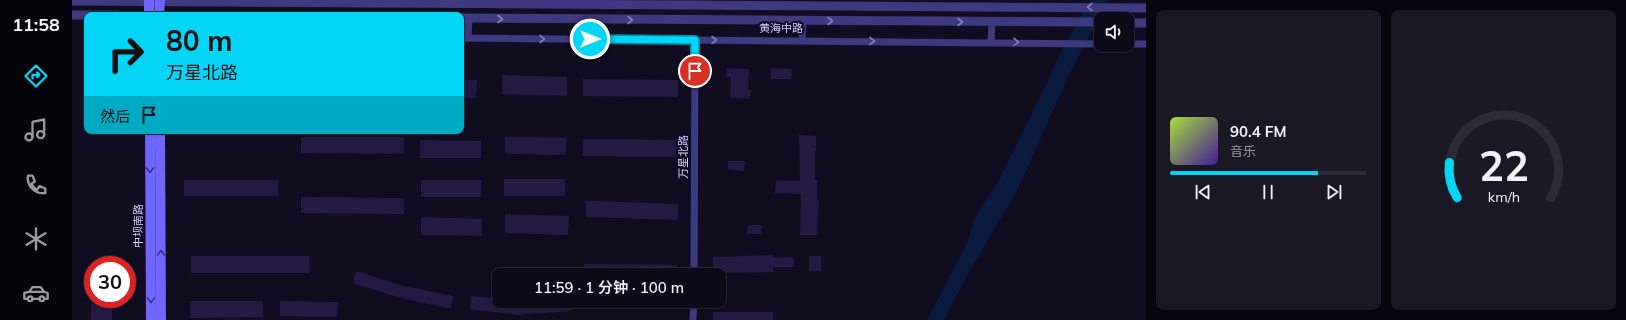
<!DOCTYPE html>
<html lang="zh">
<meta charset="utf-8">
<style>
body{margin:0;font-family:Mulish,"Noto Sans SC",sans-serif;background:#1b1826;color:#f1f3f6;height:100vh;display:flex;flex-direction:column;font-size:15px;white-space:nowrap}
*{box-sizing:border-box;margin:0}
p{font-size:13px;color:#9a9aa2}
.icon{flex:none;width:22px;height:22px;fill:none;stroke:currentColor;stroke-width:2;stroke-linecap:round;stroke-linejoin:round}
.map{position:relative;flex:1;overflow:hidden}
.panel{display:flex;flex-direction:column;gap:10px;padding:10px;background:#07060e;width:480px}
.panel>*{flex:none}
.hud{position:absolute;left:12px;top:12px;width:380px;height:122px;border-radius:8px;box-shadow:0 1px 3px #0004,0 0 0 1px #2d2b38;background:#02d5f6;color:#111;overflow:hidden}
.tools{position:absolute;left:1022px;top:12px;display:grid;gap:8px}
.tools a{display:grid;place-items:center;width:40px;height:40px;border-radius:8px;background:#0d0a19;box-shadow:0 1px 3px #0004,0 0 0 1px #2d2b38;font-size:20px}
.speed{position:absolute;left:12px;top:256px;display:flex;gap:8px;font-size:20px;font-weight:700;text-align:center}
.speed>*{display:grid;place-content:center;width:52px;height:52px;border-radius:50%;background:#0d0a19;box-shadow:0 1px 3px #0004,0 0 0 1px #2d2b38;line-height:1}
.speed .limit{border:6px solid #d22;background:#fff;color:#111}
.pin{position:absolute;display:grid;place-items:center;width:34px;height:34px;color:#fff;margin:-17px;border:2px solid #fff;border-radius:50%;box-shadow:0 1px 4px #0007}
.me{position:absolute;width:44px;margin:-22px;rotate:90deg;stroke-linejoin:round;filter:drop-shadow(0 0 3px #0008)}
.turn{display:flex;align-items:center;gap:14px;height:84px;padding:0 16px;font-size:18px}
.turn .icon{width:52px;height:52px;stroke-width:2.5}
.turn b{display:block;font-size:28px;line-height:34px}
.then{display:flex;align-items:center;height:38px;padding:0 16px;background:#0003;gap:8px;font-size:15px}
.panel .tile{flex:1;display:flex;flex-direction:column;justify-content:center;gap:6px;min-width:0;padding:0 14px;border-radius:8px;background:#1b1826}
.panel .dial{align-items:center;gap:0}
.dial svg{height:104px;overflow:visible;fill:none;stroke:#2d2b38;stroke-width:7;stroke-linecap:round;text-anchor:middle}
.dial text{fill:#f1f3f6;stroke:none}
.song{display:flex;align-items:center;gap:12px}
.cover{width:48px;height:48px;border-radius:6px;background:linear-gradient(135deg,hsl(80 70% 55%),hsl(260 70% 35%))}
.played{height:4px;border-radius:2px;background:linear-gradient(90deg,#02d5f6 75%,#2d2b38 75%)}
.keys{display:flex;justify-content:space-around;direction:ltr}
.panel .tiles{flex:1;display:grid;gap:10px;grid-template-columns:repeat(2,1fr)}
.trip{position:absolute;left:420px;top:268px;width:234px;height:40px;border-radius:8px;background:#0d0a19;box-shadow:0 1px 3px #0004,0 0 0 1px #2d2b38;font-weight:600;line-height:40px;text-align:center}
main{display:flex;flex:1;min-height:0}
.dock{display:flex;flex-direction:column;width:72px;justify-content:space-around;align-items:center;background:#05040a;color:#9a9aa2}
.dock .icon{width:28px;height:28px}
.dock .selected{color:#02d5f6}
.dock b{font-size:18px;color:#f1f3f6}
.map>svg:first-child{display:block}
.water{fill:#0a1b3e}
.building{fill:#231a42}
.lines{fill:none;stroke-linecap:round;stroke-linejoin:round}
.minor{stroke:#3e3980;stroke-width:7}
.tertiary{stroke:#3e3980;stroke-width:9}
.secondary{stroke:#6f66fe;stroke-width:10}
.oneway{stroke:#827cb9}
.oneway2{stroke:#373179}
.route-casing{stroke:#018aa0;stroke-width:10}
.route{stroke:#02d5f6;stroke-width:7}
.labels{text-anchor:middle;stroke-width:4;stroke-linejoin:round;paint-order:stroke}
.street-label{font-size:11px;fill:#d5ceff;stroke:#110d21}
</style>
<main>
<nav class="dock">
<b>11:58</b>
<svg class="icon selected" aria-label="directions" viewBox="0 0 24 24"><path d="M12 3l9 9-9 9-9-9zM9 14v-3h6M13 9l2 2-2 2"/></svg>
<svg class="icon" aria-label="music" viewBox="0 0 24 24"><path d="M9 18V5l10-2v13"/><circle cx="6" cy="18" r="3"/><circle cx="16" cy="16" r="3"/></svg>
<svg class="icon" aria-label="phone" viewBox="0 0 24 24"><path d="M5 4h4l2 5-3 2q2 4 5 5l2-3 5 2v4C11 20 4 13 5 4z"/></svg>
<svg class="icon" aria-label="climate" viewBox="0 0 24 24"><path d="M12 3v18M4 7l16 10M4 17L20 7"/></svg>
<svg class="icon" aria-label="car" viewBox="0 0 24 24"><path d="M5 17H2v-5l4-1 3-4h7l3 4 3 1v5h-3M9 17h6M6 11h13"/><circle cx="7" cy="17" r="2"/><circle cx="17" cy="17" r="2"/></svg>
</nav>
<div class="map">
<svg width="1074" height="320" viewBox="0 0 1074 320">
<rect width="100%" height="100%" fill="#110d21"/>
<!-- water -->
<path class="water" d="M 1018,0 L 1036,0 L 997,75 L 945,191 L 896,274 L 872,320 L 855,320 L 896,241 L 902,219 L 928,178 L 977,79 L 986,57 Z"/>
<!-- building -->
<g class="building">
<path d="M 655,68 L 677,69 L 676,90 L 679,90 L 678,99 L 658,98 L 659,77 L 654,77 Z"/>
<path d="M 699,68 L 720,69 L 719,79 L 699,79 Z"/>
<path d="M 430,75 L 495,77 L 495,96 L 430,94 Z"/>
<path d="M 511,79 L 606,80 L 606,97 L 511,96 Z"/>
<path d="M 389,80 L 405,80 L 404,98 L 389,98 Z"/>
<path d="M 727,135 L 744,136 L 744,151 L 743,151 L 743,180 L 745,180 L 745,200 L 747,200 L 745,235 L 728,235 L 729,194 L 703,193 L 704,180 L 728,181 Z"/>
<path d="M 229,137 L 332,137 L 332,154 L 229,153 Z"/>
<path d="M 433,137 L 494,138 L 494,155 L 433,154 Z"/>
<path d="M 511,139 L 605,140 L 605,157 L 511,156 Z"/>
<path d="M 348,140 L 409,141 L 409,158 L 348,158 Z"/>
<path d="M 656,161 L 673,161 L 672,171 L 656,170 Z"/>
<rect x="432" y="179" width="61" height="17"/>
<rect x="112" y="180" width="94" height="16"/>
<rect x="349" y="180" width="60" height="17"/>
<path d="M 229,197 L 332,198 L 332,214 L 229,213 Z"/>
<path d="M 514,201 L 606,204 L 606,220 L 514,217 Z"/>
<path d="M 433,214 L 497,216 L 496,235 L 433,233 Z"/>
<path d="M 349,217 L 410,219 L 410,236 L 349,235 Z"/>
<path d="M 676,225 L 690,225 L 689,234 L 675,234 Z"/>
<path d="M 701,255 L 701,258 L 722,257 L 722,267 L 701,267 L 701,272 L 641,273 L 641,257 Z"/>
<path d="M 119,256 L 237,256 L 238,273 L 119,273 Z"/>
<rect x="737" y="256" width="12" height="15"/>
<path d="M 512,264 L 605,265 L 605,275 L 512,275 Z"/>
<path d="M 284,271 L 328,285 L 381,296 L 379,309 L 325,297 L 281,283 Z"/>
<path d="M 399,296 L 427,299 L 427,301 L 500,301 L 501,311 L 445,315 L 398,309 Z"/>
<path d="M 118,301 L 191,301 L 191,317 L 118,318 Z"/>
<path d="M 208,301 L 266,302 L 265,317 L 208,316 Z"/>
<rect x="19" y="303" width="21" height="17"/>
<rect x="641" y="312" width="60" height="8"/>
</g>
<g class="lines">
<!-- minor -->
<g class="minor">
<path d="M 389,38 L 1029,44"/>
<path d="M 396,38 L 397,19"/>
<path d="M 730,40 L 731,21"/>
<path d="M 919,42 L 920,22"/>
<path d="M 1055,44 L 1074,44"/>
<path d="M 622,275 L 623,40"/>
<path d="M 621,320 L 622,301"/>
</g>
<!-- tertiary -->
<g class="tertiary">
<path d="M 0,1 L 1074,8"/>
<path d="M 0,15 L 46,15"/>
<path d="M 389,18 L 1029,22"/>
<path d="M 1055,23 L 1074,23"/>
</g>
<!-- secondary -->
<g class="secondary">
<path d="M 77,15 L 77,0"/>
<path d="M 87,15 L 88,0"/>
<path d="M 78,131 L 79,320"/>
<path d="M 88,131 L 89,320"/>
</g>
</g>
<!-- one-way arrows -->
<defs><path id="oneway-chevron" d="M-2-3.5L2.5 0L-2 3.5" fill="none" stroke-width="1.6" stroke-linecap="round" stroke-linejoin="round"/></defs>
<g class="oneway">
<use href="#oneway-chevron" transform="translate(1018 7) rotate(-180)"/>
<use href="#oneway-chevron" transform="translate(428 19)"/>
<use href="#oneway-chevron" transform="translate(558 20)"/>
<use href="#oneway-chevron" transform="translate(758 21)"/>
<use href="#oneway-chevron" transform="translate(888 22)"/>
<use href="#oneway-chevron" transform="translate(470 39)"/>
<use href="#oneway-chevron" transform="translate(642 40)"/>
<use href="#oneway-chevron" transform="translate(800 41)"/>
<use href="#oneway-chevron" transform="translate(944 42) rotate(1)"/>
</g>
<g class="oneway2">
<use href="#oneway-chevron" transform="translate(78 170) rotate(90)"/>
<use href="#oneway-chevron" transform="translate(89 253) rotate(-90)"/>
<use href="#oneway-chevron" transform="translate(79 300) rotate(90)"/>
</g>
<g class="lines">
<defs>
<path id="route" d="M 518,39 L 623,40 L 623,71"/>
</defs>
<!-- route casing -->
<use href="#route" class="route-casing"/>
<!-- route -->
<use href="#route" class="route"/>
</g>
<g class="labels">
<!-- street labels -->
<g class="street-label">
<text x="709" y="32">黄海中路</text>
<text transform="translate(611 157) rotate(-90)" y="4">万星北路</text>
<text transform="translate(66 226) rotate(-90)" y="4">中坝南路</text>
</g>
</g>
</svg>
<div class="tools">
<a><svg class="icon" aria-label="sound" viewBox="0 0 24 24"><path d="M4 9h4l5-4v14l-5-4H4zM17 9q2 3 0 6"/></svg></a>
</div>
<div class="speed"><div class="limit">30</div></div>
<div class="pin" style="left:623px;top:71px;background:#d93025"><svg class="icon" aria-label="arrive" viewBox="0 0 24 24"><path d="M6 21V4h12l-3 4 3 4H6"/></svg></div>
<svg class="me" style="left:518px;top:39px" viewBox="-20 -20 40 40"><circle r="17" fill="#02d5f6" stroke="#fff" stroke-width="3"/><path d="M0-11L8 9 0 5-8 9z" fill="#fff"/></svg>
<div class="trip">11:59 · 1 分钟 · 100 m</div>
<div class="hud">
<div class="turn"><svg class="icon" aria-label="right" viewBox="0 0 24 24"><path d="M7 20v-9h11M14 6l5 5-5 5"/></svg><div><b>80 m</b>万星北路</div></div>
<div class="then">然后<svg class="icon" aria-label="arrive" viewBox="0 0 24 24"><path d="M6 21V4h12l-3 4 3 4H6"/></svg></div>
</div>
</div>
<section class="panel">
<div class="tiles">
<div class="tile">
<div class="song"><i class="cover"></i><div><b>90.4 FM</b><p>音乐</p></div></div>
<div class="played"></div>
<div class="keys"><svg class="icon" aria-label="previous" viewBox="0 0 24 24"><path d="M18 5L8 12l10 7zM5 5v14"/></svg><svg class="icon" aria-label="pause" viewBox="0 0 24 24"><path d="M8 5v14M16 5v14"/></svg><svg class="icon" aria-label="next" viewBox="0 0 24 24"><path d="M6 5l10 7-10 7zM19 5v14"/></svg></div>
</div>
<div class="tile dial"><svg viewBox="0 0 100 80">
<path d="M14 69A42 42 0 1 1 86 69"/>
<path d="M14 69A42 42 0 0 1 8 42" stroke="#02d5f6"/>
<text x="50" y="56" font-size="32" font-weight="700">22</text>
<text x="50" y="72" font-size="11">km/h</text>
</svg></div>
</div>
</section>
</main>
